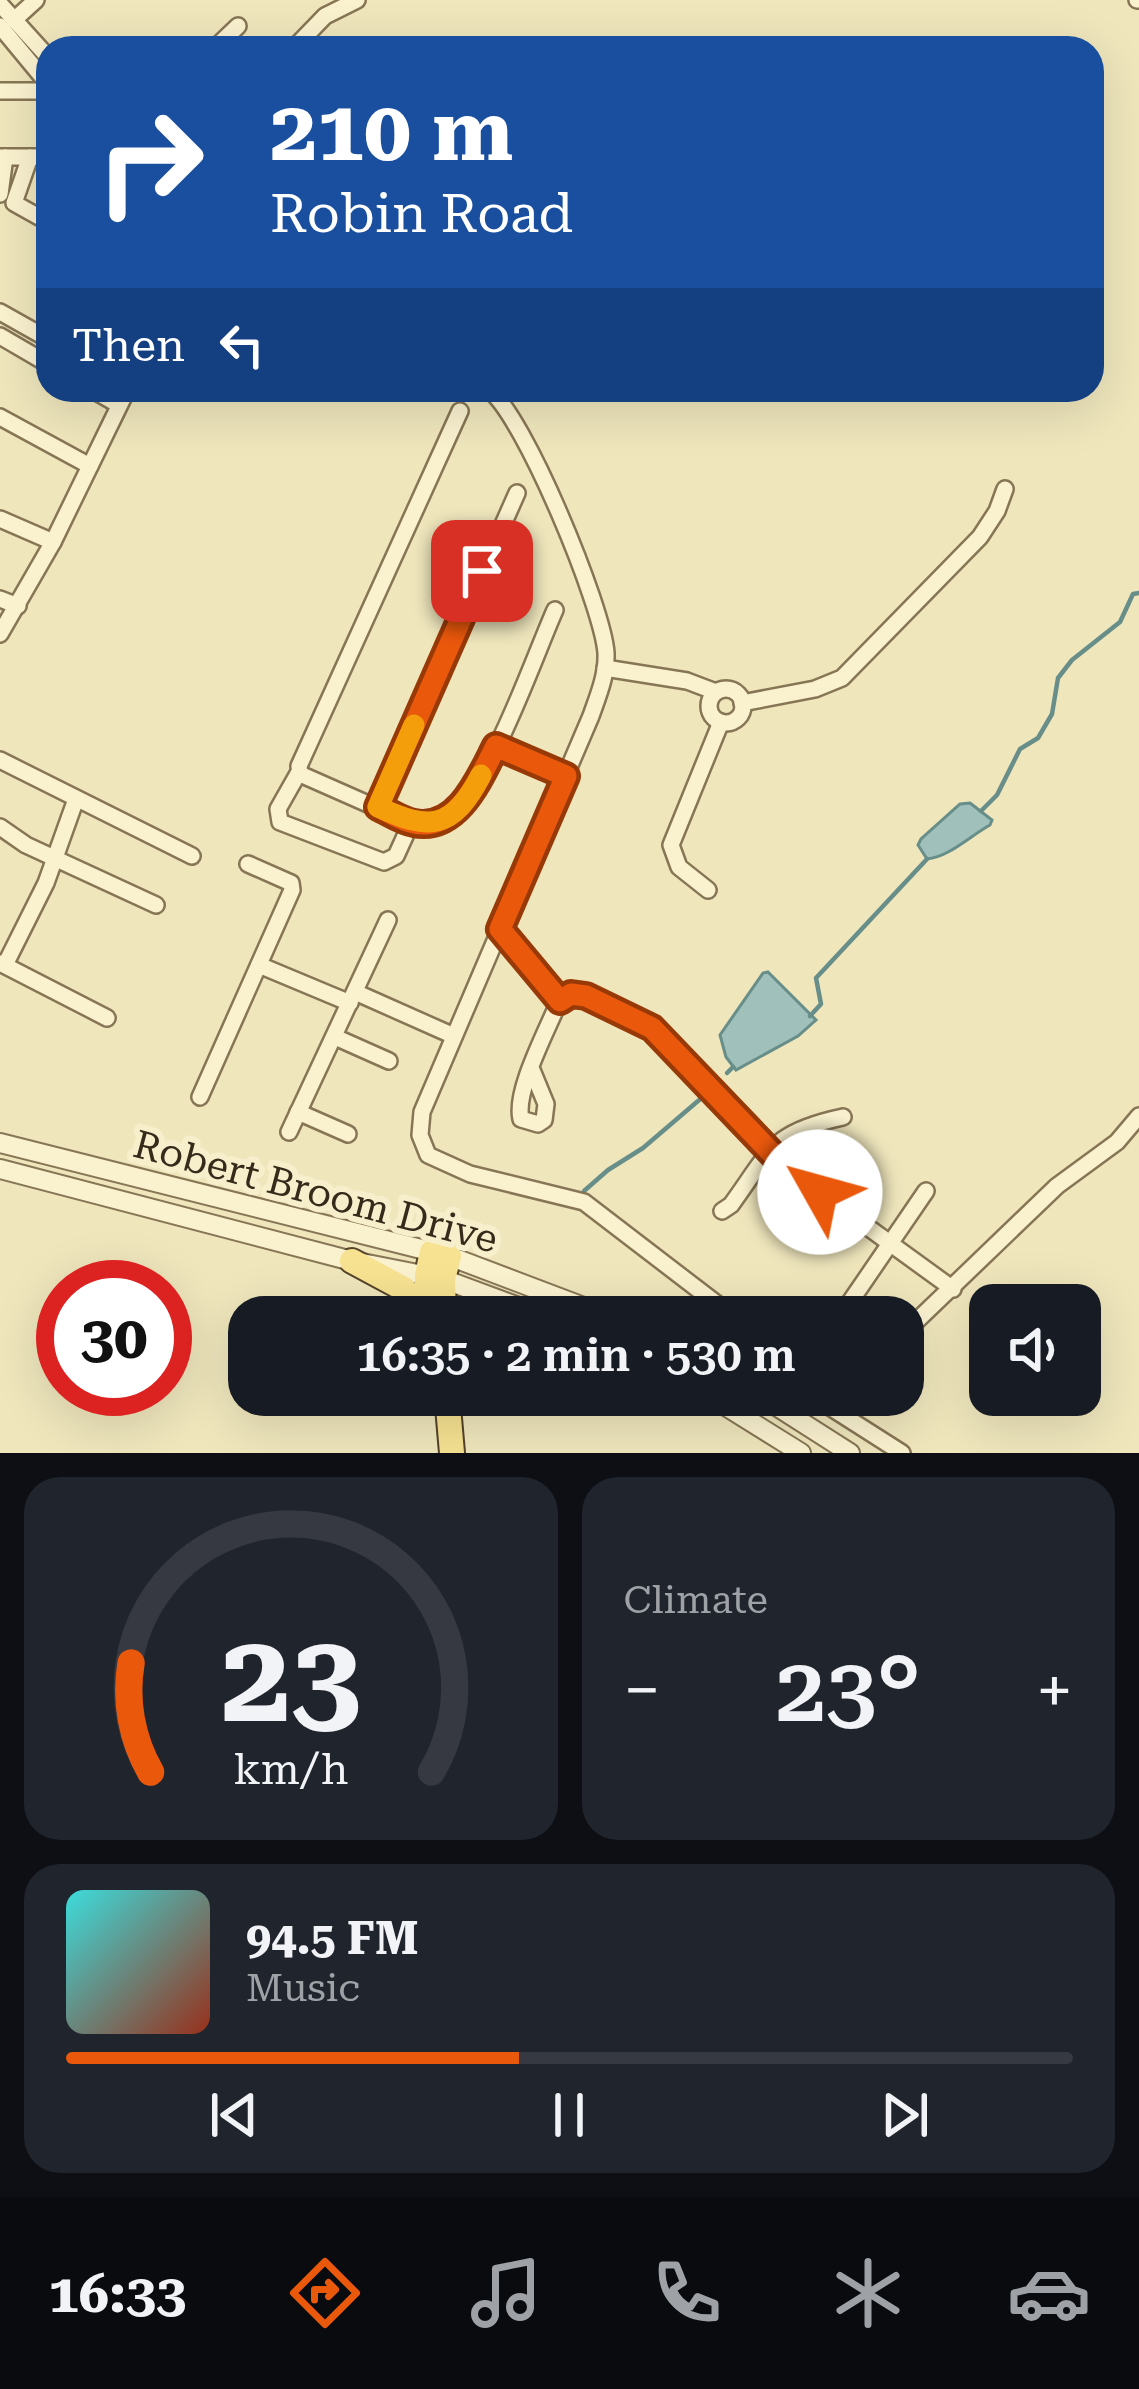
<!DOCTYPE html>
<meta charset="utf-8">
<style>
body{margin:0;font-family:"Roboto Serif",serif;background:#20242c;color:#f1f3f6;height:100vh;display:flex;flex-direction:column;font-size:45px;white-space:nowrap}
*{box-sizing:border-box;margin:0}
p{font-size:39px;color:#9ea1a6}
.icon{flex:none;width:66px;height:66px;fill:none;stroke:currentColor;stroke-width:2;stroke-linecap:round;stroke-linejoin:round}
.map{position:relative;height:1453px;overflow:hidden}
.drawer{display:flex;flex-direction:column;gap:24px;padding:24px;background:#0d0f14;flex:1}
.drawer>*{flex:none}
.top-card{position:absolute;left:36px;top:36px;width:1068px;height:366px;border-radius:36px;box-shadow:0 12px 48px #0002;background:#1a4fa0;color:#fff;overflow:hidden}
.fabs{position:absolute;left:969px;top:1284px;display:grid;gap:24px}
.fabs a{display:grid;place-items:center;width:132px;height:132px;border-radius:24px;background:#171b24;box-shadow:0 12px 48px #0002;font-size:60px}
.speed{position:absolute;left:36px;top:1260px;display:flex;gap:24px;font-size:60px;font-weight:700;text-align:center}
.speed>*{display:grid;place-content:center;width:156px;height:156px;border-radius:50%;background:#171b24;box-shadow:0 12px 48px #0002;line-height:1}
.speed .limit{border:18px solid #d22;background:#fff;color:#111}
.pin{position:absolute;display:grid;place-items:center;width:102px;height:102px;color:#fff;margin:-51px;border-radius:24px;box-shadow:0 6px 18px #0006}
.me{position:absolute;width:132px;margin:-66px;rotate:308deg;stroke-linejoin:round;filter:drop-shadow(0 0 9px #0008)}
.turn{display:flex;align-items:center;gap:42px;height:252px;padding:0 36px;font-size:54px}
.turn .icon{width:156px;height:156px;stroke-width:2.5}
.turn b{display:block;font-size:84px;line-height:102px}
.then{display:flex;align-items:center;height:114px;padding:0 36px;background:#0003;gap:24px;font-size:45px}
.big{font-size:90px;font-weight:600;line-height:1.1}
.drawer .card{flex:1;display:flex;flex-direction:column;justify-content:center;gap:18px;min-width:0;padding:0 42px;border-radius:36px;background:#20242c}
.drawer .dial{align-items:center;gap:0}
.dial svg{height:312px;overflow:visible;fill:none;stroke:#363941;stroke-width:7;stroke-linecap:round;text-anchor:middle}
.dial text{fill:#f1f3f6;stroke:none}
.song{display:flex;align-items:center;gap:36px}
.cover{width:144px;height:144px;border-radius:18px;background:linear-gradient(135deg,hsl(180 70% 55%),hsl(10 70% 35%))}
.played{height:12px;border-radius:6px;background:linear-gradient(90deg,#ea580c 45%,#363941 45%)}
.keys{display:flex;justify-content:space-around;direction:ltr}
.heat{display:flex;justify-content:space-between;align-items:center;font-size:66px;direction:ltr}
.drawer .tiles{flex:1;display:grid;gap:24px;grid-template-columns:1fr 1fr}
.card:last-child{grid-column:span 2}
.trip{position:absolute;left:228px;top:1296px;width:696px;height:120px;border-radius:36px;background:#171b24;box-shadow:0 12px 48px #0002;font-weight:600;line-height:120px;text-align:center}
.tabs{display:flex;height:192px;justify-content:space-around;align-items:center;background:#090b0e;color:#9ea1a6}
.tabs .icon{width:84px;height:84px}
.tabs .current{color:#ea580c}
.tabs b{font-size:54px;color:#f1f3f6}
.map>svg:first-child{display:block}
.water{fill:#a0c0bb;stroke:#688e89;stroke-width:3}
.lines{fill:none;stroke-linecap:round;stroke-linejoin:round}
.stream{stroke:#688e89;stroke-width:4.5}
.minor-casing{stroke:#877655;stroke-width:20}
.tertiary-casing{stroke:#877655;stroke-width:22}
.primary-casing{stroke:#55432a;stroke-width:28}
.minor{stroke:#faf2cf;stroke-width:15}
.tertiary{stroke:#faf2cf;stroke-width:18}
.primary{stroke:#f6e291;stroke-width:24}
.route-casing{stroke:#983908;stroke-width:30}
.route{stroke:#ea580c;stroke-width:21}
.slow{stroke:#f59e0b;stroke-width:21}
.labels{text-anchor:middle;stroke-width:12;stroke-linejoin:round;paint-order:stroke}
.street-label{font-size:39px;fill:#362b1b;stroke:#f7efcc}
</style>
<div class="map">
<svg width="1139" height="1453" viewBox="0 0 1139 1453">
<rect width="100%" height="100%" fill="#efe6bc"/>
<!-- water -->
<g class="water">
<path d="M 970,803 L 992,820 L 990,825 C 970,836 949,857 927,859 L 918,845 L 921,839 L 960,804 Z"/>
<path d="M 768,972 L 816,1020 L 798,1036 L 736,1070 L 726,1057 L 720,1035 L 763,973 Z"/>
</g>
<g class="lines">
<!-- stream -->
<g class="stream">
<path d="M 981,811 L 997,795 L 1020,749 L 1038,738 L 1052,714 L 1058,678 L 1072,660 L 1120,622 L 1133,594 L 1139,593"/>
<path d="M 810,1016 L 821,1004 L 816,978 L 927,859"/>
<path d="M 727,1073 L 733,1067"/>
<path d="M 584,1191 L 608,1170 L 643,1148 L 705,1095"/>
</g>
<defs>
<g id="minor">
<path d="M 1137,0 L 1139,0"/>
<path d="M 0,4 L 48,57"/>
<path d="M 14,20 L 36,0"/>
<path d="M 0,26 L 48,84"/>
<path d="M 215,48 L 238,26"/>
<path d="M 294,48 L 325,16 L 357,0"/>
<path d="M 0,91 L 48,91"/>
<path d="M 0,157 L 48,157"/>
<path d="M 30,157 L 14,203 L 48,222"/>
<path d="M 0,194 L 5,157"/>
<path d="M 0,312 L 48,339"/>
<path d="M 0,336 L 48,364"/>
<path d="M 93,390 L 119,405"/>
<path d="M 489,390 C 524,415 603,607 606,653 C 607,675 598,696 591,716 L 422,1112 L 420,1135 L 428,1155 L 470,1174 L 584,1202 L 734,1317"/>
<path d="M 460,411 L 299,766 L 300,774 L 411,823 C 423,824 436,824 447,817 C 488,792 534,657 555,610"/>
<path d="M 0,417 L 90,466"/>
<path d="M 0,519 L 53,542"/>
<path d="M 0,599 L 18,606"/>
<path d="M 0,634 L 53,542 L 127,390"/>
<path d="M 605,668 L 687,681 L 716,692"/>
<circle cx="726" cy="706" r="17"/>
<path d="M 742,703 L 815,689 L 842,678 L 980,537 L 997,511 L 1005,489"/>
<path d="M 495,746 L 566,776"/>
<path d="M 0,760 L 192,856"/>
<path d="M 299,772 L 278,809 L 280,822 L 384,862 L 396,856 L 411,823"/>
<path d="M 378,807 L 517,493"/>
<path d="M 0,827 L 26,845 L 156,905"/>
<path d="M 708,890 L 679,867 L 671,845 L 721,722"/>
<path d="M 500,929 L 559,1001"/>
<path d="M 0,963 L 107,1018"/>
<path d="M 5,965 L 46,883 L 76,799"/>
<path d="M 259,965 L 350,1003"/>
<path d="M 355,992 L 454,1036"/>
<path d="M 335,1037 L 389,1061"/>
<path d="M 532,1070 L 546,1104 L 544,1120 L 538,1124 L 521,1119 C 514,1091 548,1029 559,1001 L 582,995 L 647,1024 L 785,1167 L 953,1289"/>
<path d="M 200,1097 L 292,890 L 291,883 L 248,864"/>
<path d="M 298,1112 L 348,1134"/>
<path d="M 289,1132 L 388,920"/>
<path d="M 722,1211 L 731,1205 C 771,1150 772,1132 843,1117"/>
<path d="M 848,1305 L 926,1191"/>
<path d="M 903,1334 L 1057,1186 L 1117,1142 L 1139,1116"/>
<path d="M 811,1395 L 902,1453"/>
</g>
<g id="tertiary">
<path d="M 0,1143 L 449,1256 L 610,1317"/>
<path d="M 0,1169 L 352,1261 L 443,1279 L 546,1317"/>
<path d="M 708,1395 L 801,1453"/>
<path d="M 759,1395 L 850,1453"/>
</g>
<g id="primary">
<path d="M 352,1261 L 404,1289 L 427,1317"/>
<path d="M 427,1317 L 427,1275 L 432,1252"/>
<path d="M 444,1317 L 443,1279 L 449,1256"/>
<path d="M 493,1317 L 512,1317"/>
<path d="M 447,1395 L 452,1453"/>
</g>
</defs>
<!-- minor casing -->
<use href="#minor" class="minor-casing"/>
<!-- tertiary casing -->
<use href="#tertiary" class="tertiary-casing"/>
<!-- primary casing -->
<use href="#primary" class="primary-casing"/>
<!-- minor -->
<use href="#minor" class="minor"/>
<!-- tertiary -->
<use href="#tertiary" class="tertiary"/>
<!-- primary -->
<use href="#primary" class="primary"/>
</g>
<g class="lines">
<defs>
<path id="route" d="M 482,571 L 378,807 C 389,812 402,821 414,823 C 458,832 480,777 496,746 L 566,776 L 500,929 L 560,1001 L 571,994 L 586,996 L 652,1028 L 785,1167 L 820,1192"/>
</defs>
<!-- route casing -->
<use href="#route" class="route-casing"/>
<!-- route -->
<use href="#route" class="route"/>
<!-- slow -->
<path class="slow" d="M 414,725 L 378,807 C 429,831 453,830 481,775"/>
</g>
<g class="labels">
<!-- street labels -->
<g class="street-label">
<text transform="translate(316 1191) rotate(15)" y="14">Robert Broom Drive</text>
</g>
</g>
</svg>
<div class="fabs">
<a><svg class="icon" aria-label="sound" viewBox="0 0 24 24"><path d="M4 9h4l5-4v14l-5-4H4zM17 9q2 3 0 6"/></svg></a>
</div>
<div class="speed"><div class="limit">30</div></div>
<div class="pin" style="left:482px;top:571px;background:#d93025"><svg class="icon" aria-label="arrive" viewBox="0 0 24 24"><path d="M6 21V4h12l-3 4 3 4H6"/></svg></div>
<svg class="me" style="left:820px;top:1192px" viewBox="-20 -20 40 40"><circle r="19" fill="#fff"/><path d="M0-13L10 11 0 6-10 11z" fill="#ea580c"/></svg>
<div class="trip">16:35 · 2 min · 530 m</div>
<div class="top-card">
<div class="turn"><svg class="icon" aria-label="right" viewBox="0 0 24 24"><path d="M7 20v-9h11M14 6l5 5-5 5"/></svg><div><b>210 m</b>Robin Road</div></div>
<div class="then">Then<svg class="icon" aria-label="left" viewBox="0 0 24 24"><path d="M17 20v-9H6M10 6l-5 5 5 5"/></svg></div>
</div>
</div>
<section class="drawer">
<div class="tiles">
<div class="card dial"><svg viewBox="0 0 100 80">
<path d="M14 69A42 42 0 1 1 86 69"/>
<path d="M14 69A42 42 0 0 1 9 41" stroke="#ea580c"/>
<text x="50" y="56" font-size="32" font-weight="700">23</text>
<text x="50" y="72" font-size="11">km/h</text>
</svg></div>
<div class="card"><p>Climate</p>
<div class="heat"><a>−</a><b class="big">23°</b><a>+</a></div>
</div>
<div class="card">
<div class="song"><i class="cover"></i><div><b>94.5 FM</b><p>Music</p></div></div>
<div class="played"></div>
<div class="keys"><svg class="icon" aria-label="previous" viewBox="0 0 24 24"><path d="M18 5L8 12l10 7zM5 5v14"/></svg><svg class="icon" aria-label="pause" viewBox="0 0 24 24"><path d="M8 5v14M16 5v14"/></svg><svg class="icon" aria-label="next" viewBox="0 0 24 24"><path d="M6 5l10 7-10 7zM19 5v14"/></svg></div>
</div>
</div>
</section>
<nav class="tabs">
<b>16:33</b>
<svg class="icon current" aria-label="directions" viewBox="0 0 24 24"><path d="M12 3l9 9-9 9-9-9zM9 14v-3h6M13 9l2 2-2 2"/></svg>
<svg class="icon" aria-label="music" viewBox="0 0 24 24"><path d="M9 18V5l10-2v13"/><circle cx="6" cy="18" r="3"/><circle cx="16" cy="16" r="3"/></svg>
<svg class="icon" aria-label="phone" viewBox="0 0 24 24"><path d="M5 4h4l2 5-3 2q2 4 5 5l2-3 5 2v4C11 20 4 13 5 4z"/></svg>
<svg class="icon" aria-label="climate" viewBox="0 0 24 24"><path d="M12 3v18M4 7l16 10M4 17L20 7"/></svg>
<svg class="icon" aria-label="car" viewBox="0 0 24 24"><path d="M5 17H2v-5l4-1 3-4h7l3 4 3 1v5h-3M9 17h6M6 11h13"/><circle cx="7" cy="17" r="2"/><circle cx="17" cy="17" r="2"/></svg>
</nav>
